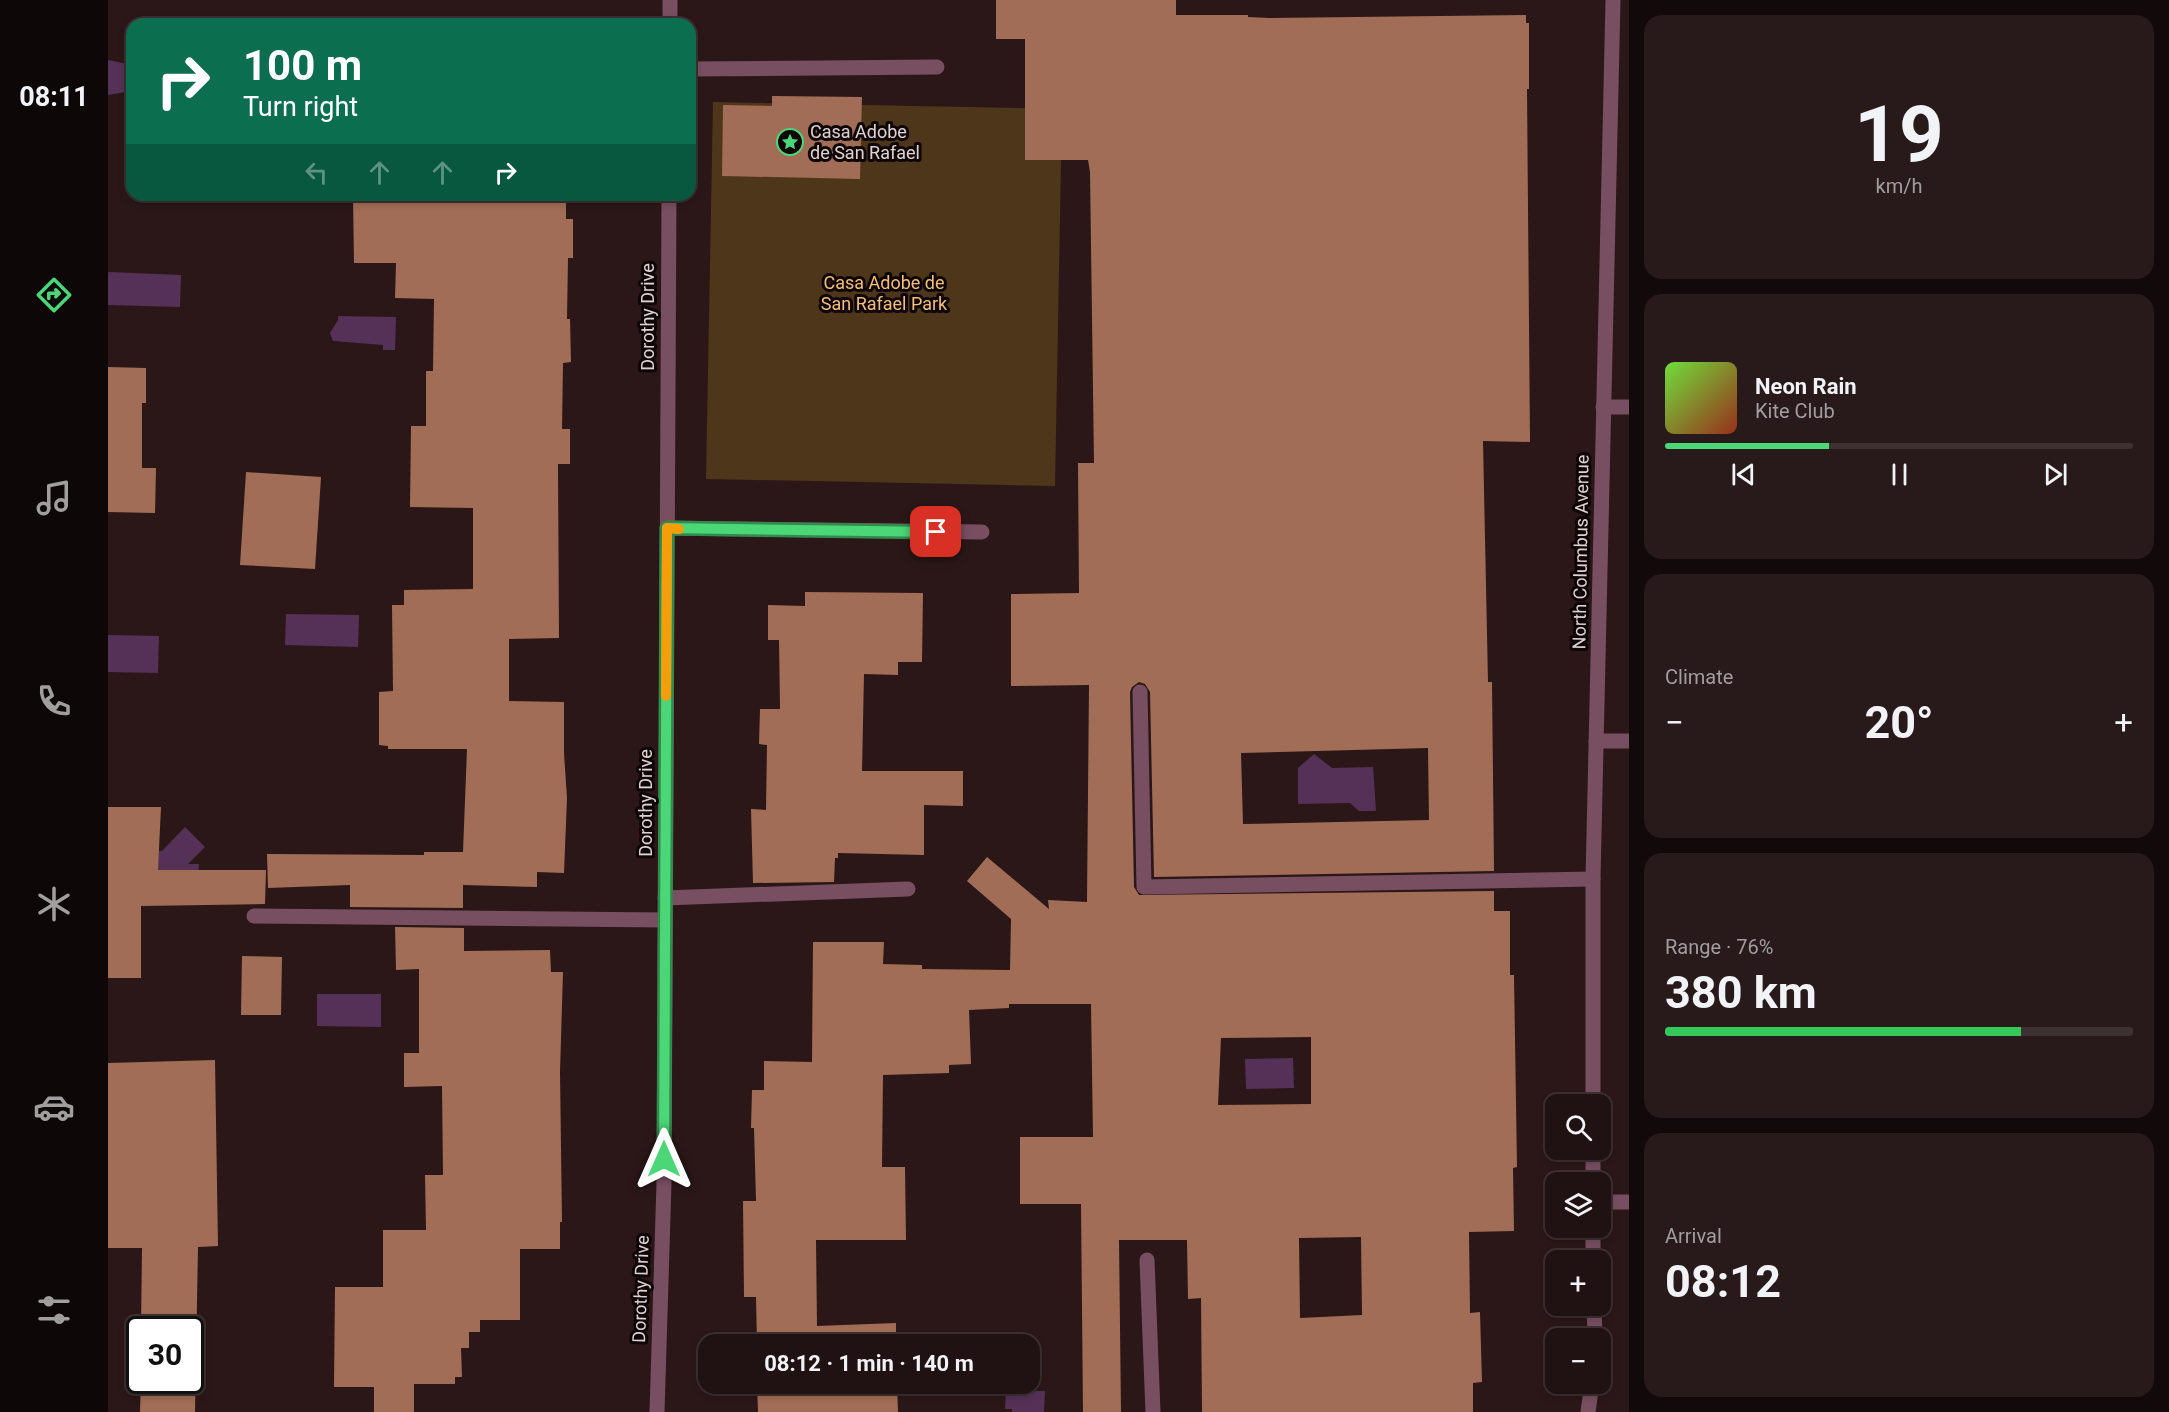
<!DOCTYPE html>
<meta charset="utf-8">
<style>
body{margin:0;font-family:Roboto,sans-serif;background:#281a1b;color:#f1f3f6;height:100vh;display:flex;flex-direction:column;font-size:22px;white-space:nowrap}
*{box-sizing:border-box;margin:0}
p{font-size:20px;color:#a29d9f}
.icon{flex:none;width:33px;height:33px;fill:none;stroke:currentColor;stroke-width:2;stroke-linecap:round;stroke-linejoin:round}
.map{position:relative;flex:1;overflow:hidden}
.side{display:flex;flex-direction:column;gap:15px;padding:15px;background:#12090a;width:540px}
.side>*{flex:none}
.hud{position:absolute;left:18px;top:18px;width:570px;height:183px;border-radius:18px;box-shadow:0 3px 9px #0003,0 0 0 2px #3d3132;background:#0b6e4f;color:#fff;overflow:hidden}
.controls{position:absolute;left:1437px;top:1094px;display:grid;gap:12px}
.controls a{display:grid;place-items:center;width:66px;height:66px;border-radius:12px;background:#201112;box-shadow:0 3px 9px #0003,0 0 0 2px #3d3132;font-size:30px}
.speed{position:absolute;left:18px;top:1316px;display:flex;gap:12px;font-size:30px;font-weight:700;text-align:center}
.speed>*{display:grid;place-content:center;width:78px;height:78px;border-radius:50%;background:#201112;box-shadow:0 3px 9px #0003,0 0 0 2px #3d3132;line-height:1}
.speed .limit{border:3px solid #111;border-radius:9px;background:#fff;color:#111}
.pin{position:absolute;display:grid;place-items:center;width:51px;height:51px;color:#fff;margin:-26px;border-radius:12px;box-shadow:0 3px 9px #0006}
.me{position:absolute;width:66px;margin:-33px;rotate:0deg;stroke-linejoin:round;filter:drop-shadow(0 0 4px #0008)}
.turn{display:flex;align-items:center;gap:21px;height:126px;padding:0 18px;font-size:27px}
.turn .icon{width:78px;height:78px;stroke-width:2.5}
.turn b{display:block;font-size:42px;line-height:51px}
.lanes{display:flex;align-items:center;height:57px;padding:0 18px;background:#0003;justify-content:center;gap:30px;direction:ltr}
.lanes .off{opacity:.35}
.big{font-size:45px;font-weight:700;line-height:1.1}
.side .widget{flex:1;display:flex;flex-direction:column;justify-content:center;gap:9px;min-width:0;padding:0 21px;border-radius:18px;background:#281a1b}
.side .dial{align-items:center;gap:0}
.dial b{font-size:78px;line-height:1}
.song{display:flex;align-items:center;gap:18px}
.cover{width:72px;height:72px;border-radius:9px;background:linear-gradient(135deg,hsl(100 70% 55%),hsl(10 70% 35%))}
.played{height:6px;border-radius:3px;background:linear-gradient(90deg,#4bd677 35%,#3d3132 35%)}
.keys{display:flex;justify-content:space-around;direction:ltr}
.heat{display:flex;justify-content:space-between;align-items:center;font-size:33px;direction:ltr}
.charge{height:9px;border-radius:4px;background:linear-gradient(90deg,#34c759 76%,#3d3132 0)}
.trip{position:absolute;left:590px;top:1334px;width:342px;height:60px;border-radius:18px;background:#201112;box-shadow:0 3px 9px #0003,0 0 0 2px #3d3132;font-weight:700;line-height:60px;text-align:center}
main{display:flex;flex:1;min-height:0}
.menu{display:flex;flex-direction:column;width:108px;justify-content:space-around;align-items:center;background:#0d0707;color:#a29d9f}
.menu .icon{width:42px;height:42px}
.menu .current{color:#4bd677}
.menu b{font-size:27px;color:#f1f3f6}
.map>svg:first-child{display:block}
.green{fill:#4d3619}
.water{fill:#553157}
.building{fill:#a26d56;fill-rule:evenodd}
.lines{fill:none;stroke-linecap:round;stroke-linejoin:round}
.lane{stroke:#784f61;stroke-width:15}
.street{stroke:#784f61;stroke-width:15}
.route-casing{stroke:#318b4d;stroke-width:15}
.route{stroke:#4bd677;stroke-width:10}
.slow{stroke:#f59e0b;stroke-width:10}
.labels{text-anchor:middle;stroke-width:6;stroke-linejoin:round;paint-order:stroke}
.poi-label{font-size:18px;fill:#e0d1d1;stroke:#0e0606;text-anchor:start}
.park-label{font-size:18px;fill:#f6be7b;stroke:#0e0606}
.street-label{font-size:18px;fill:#e0d1d1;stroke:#0e0606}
</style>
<main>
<nav class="menu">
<b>08:11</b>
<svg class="icon current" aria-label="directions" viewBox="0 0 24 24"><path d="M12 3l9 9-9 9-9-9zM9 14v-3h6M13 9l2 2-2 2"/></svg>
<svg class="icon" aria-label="music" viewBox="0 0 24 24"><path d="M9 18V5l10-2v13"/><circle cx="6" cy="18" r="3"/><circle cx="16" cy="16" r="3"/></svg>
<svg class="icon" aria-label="phone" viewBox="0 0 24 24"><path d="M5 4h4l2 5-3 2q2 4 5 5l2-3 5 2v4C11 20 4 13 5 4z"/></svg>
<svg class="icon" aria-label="climate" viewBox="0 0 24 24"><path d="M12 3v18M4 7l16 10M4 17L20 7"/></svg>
<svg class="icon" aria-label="car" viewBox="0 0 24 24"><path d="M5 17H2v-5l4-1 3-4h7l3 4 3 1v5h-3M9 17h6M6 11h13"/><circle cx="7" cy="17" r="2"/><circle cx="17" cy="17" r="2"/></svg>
<svg class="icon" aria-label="filters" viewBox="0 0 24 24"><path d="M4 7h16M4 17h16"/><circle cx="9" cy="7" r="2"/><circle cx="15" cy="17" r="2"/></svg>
</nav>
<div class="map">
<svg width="1521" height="1412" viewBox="0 0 1521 1412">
<rect width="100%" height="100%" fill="#2b1718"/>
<!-- green -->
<path class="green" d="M 605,102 L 954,109 L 947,486 L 598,479 Z"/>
<!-- water -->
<g class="water">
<path d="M 0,60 L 24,65 L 24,91 L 0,95 Z"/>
<path d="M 0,272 L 73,275 L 72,307 L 0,305 Z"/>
<path d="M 230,316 L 288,317 L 287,350 L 275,350 L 275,345 L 225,341 L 222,333 L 230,320 Z"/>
<path d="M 178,614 L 251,615 L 250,647 L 177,645 Z"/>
<path d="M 0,635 L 51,636 L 50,673 L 0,672 Z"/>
<path d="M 1206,754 L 1224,768 L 1265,767 L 1268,811 L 1251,811 L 1242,803 L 1190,804 L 1190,768 Z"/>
<path d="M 77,827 L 97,847 L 80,864 L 91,864 L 90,880 L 38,879 L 37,850 L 54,851 Z"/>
<path d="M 209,994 L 273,994 L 273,1027 L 209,1026 Z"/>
<path d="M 1185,1058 L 1186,1088 L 1138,1089 L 1137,1059 Z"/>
<path d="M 898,1391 L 937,1391 L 936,1412 L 904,1412 L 904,1409 L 897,1409 Z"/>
</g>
<!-- building -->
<g class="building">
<path d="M 888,0 L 1068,0 L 1068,15 L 1140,15 L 1140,17 L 1161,18 L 1418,15 L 1418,23 L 1421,23 L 1421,89 L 1419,89 L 1422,442 L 1375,441 L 1380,682 L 1384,682 L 1386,871 L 1046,877 L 1042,692 L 1037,684 L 1031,682 L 1024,687 L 1022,692 L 1026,887 L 1031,895 L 1386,891 L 1386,911 L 1402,911 L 1402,975 L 1406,975 L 1409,1167 L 1405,1168 L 1406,1231 L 1361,1232 L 1362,1313 L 1372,1312 L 1374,1382 L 1365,1383 L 1365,1412 L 1094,1412 L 1093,1298 L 1080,1299 L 1079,1240 L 1011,1240 L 1013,1412 L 975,1412 L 973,1204 L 912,1204 L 912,1137 L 985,1137 L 983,1004 L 901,1004 L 901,1008 L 861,1010 L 863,1064 L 841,1065 L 841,1073 L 775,1075 L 774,1167 L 797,1167 L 798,1240 L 708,1240 L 709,1326 L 788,1323 L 788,1344 L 649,1344 L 648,1297 L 636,1297 L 635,1201 L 648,1201 L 646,1128 L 643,1128 L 644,1090 L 656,1090 L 656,1061 L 704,1062 L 705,942 L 776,942 L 775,964 L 814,965 L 814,969 L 902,970 L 903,919 L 859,881 L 879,857 L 941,909 L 940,900 L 979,902 L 981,685 L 903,686 L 903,594 L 971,593 L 970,463 L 986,463 L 982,172 L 980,160 L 917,160 L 917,39 L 888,39 ZM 1320,748 L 1321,820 L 1135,824 L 1133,753 ZM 1203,1037 L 1203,1104 L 1110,1105 L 1113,1038 ZM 1253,1237 L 1254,1315 L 1192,1318 L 1191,1238 Z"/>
<path d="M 664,96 L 754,97 L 752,179 L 614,176 L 615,105 L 664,106 Z"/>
<path d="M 245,195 L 458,195 L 458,219 L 465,219 L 465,258 L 460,258 L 459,319 L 462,319 L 463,362 L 455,363 L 454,429 L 462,429 L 462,464 L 450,464 L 451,638 L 401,639 L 401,701 L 456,702 L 456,753 L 459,798 L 456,873 L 429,872 L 429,887 L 355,885 L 355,908 L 242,907 L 242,885 L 160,888 L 159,854 L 316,855 L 316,852 L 355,852 L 359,749 L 280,749 L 280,746 L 271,745 L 271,692 L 285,691 L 284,605 L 296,605 L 296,590 L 365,589 L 365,508 L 302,507 L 303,426 L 318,426 L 318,371 L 325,371 L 326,299 L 287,298 L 288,263 L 246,263 Z"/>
<path d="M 0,367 L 38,368 L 38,403 L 34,403 L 34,468 L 48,468 L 47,513 L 0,512 Z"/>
<path d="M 138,472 L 213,477 L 207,569 L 132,565 Z"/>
<path d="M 697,592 L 815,593 L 814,662 L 790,662 L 790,675 L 756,674 L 754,771 L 855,771 L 855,806 L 816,805 L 816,855 L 730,853 L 730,858 L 727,858 L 726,882 L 645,883 L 643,809 L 658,810 L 659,745 L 651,744 L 652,709 L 672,709 L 671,640 L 660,640 L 660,605 L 697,606 Z"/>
<path d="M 0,807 L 53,807 L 50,870 L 158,870 L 157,904 L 33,906 L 33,978 L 0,978 Z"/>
<path d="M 287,927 L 356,928 L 356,951 L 442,950 L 443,972 L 455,972 L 452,1072 L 454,1222 L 452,1222 L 452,1249 L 412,1249 L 412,1320 L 372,1320 L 372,1332 L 361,1332 L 361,1348 L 353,1348 L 354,1377 L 347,1377 L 347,1384 L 306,1384 L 306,1412 L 266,1412 L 266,1387 L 226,1387 L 227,1287 L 275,1287 L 275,1230 L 318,1230 L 317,1175 L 335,1175 L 334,1086 L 296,1087 L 296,1053 L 311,1053 L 311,969 L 288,970 Z"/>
<path d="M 134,956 L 174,957 L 173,1015 L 133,1015 Z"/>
<path d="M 107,1060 L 110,1246 L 90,1247 L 87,1412 L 32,1412 L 33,1380 L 82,1380 L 82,1329 L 33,1329 L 34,1248 L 0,1248 L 0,1063 Z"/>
<path d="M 649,1383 L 789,1383 L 790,1412 L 650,1412 Z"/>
</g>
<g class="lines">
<!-- lane -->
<g class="lane">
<path d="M 582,69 L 829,67"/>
<path d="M 1495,407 L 1521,407"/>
<path d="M 559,528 L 874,532"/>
<path d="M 1032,692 L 1036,887 L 1485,879"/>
<path d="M 1488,741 L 1521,741"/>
<path d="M 557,898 L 800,889"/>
<path d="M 146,916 L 557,920"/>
<path d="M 1492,1202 L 1521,1202"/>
<path d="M 1039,1260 L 1045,1412"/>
</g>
<!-- street -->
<g class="street">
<path d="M 562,24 L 562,0"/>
<path d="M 1485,1104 L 1485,879 L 1505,0"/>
<path d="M 1485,1182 L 1485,1149"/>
<path d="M 1485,1227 L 1485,1260"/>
<path d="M 1486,1305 L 1487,1338"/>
<path d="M 549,1412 L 556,1183 L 561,195"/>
<path d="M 1480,1412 L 1484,1383"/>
</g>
</g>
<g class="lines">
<defs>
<path id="route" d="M 556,1159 L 559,528 L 828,532"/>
</defs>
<!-- route casing -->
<use href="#route" class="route-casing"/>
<!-- route -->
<use href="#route" class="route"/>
<!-- slow -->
<path class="slow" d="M 558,696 L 559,528 L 571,529"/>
</g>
<!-- icons -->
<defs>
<symbol id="sight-ring" viewBox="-11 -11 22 22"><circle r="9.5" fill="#0e0606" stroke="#4bd677" stroke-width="1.5"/><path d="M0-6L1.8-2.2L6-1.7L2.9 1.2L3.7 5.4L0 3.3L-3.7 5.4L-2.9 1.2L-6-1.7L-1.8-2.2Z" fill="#4bd677"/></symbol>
</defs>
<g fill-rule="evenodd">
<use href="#sight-ring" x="667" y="127" width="30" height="30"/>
</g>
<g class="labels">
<!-- poi labels -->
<g class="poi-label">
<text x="702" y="138">Casa Adobe<tspan x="702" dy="21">de San Rafael</tspan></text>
</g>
<!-- park labels -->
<g class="park-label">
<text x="776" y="289">Casa Adobe de<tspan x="776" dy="21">San Rafael Park</tspan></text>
</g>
<!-- street labels -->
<g class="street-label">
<text transform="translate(540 317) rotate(-90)" y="6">Dorothy Drive</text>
<text transform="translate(1473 552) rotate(-89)" y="6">North Columbus Avenue</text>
<text transform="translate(538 803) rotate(-90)" y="6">Dorothy Drive</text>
<text transform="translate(533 1289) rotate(-88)" y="6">Dorothy Drive</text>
</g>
</g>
</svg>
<div class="controls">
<a><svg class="icon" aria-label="search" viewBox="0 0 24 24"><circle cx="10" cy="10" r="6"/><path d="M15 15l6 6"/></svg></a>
<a><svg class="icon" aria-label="layers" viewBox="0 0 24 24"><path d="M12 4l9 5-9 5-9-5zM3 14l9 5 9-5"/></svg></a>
<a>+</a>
<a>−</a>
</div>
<div class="speed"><div class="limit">30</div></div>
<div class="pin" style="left:828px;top:532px;background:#d93025"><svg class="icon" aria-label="arrive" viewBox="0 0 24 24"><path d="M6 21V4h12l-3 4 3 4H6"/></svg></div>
<svg class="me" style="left:556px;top:1159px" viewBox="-20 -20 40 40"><path d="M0-17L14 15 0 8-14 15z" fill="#4bd677" stroke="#fff" stroke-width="4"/></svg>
<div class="trip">08:12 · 1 min · 140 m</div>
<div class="hud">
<div class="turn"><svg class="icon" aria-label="right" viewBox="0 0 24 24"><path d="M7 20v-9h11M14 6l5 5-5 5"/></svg><div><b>100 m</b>Turn right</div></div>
<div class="lanes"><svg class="icon off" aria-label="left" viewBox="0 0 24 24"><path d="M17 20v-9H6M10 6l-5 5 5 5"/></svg><svg class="icon off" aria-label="ahead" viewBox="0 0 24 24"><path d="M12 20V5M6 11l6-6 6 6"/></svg><svg class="icon off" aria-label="ahead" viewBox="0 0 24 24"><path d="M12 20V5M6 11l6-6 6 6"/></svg><svg class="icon" aria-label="right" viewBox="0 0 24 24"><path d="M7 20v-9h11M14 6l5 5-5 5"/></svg></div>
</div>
</div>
<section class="side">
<div class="widget dial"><b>19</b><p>km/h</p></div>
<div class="widget">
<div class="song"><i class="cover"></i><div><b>Neon Rain</b><p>Kite Club</p></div></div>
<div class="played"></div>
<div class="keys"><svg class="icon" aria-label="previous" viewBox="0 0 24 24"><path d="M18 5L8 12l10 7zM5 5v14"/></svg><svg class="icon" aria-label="pause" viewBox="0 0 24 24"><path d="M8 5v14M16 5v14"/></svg><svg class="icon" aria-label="next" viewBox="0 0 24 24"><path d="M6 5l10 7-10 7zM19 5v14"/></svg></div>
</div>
<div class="widget"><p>Climate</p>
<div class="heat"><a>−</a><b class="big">20°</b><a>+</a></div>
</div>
<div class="widget"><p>Range · 76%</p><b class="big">380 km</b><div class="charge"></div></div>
<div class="widget"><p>Arrival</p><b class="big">08:12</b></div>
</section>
</main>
